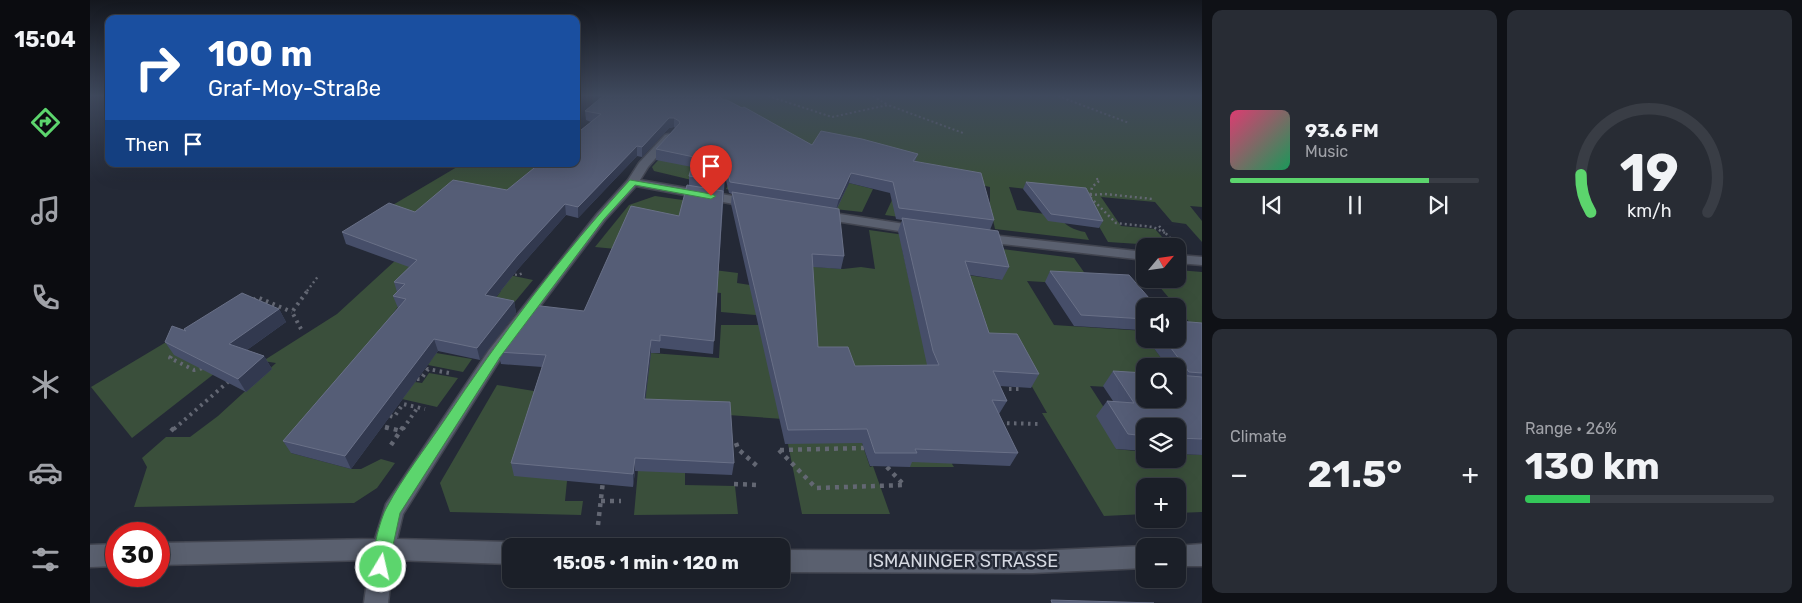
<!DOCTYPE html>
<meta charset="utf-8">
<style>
body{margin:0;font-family:Rubik,sans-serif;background:#282c34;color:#f1f3f6;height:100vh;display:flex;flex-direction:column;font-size:19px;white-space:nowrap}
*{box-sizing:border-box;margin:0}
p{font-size:16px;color:#a0a2a8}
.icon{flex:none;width:28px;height:28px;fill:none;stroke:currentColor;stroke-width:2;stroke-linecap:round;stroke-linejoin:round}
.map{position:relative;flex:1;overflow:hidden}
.details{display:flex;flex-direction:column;gap:10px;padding:10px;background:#0f1116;width:600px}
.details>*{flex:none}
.banner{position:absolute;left:15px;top:15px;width:475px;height:152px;border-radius:10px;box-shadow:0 5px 20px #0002,0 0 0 1px #393d45;background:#1a4fa0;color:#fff;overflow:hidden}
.needle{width:32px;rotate:61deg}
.fabs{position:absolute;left:1046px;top:238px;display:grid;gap:10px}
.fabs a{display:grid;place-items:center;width:50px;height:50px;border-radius:10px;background:#1b1f28;box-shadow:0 5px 20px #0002,0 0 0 1px #393d45;font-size:25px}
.speed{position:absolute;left:15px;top:522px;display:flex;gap:10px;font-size:25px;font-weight:700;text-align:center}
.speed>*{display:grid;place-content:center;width:65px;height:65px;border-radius:50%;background:#1b1f28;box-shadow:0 5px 20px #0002,0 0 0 1px #393d45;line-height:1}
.speed .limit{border:8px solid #d22;background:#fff;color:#111}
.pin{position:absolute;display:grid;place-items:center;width:42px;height:42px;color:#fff;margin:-51px -21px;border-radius:50% 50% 50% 0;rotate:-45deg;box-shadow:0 0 5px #0007}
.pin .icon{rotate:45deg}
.me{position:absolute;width:55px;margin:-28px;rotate:9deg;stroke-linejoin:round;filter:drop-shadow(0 0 4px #0008)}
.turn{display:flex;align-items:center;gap:18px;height:105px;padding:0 20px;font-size:22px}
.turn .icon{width:65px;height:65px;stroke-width:2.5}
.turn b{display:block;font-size:35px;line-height:42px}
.then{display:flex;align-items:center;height:48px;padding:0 20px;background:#0003;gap:10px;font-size:19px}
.big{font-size:38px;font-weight:700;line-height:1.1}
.details .widget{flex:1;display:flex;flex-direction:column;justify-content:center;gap:8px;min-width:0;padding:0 18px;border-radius:10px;background:#282c34}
.details .dial{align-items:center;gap:0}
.dial svg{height:130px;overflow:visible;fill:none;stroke:#393d45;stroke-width:7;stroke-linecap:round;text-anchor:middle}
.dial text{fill:#f1f3f6;stroke:none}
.song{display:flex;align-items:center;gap:15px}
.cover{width:60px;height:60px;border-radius:8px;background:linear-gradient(135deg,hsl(340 70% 55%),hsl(150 70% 35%))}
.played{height:5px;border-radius:2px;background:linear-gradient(90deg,#5cd56d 80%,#393d45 80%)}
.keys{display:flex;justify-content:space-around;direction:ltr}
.heat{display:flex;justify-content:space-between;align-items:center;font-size:28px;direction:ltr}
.charge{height:8px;border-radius:4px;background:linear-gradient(90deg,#34c759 26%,#393d45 0)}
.details .tiles{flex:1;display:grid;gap:10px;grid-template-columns:repeat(2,1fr)}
.trip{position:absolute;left:412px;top:538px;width:288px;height:50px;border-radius:10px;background:#1b1f28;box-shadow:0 5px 20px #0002,0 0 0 1px #393d45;font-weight:700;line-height:50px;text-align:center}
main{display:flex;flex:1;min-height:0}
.tab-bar{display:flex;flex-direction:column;width:90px;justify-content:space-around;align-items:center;background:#0b0c10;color:#a0a2a8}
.tab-bar .icon{width:35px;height:35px}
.tab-bar .current{color:#5cd56d}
.tab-bar b{font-size:22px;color:#f1f3f6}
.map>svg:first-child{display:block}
.green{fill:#3a4f3b}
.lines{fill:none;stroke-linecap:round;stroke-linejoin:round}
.minor-casing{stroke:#424550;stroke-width:3}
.path-far3{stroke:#636773;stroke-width:2;stroke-dasharray:2 2.5;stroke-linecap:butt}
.path-far2{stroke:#636773;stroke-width:2.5;stroke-dasharray:2 3;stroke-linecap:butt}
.path-far1{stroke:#636773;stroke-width:4;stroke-dasharray:2.5 4.5;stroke-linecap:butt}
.path{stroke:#636773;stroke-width:4.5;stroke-dasharray:4 5;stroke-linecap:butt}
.minor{fill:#5a606f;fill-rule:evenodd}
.wall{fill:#464e69;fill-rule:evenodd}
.shaded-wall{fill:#32394f}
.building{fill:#555d76;stroke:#697087}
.route{fill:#5cd56d;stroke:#3c8a47}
.labels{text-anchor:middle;stroke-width:5;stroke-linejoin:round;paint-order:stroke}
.near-street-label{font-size:18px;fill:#d5d8e1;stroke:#242936}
</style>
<main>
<nav class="tab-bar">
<b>15:04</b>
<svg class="icon current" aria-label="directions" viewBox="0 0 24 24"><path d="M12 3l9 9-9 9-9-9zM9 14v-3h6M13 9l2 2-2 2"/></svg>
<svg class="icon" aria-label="music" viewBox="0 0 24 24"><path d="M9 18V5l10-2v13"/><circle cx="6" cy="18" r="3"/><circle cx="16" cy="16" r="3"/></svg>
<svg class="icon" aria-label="phone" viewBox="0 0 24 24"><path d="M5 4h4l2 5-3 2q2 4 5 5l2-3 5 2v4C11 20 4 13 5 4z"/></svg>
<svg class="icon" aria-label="climate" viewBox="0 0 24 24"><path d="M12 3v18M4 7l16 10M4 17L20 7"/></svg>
<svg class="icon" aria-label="car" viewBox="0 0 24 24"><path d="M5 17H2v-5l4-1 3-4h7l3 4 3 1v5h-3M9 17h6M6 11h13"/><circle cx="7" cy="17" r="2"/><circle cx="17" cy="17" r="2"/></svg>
<svg class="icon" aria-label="filters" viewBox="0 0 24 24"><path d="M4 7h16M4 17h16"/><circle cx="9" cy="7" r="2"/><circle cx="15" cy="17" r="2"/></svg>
</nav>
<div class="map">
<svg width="1112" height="603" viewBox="0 0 1112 603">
<rect width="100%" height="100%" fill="#242936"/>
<!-- green -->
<g class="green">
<path d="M 595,96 L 1112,96 L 1112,207 L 1100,206 L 1112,221 L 1112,242 L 1096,224 L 1082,222 L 1065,202 L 1011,197 L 1031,226 L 1065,229 L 1080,246 L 1018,242 L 1003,216 L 977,194 L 919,187 L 927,210 L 969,216 C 975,226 984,230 995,232 L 999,240 L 905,229 L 900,207 L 900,187 L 882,183 L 868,225 L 795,215 L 808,187 L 755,152 L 757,187 L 759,183 L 783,189 L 772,212 L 717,206 L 636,189 L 646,171 Z"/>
<path d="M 583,144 L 606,161 L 610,182 L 564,171 L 562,167 Z"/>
<path d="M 372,164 L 457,164 L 307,308 L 201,453 L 261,469 L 271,469 L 291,459 L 305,463 L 287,488 L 264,503 L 44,507 L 57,467 L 52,458 L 76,437 L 100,437 L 128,416 L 186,363 L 173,361 L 247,314 L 343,226 L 296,209 Z"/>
<path d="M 565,196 L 606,202 L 601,216 L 526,249 L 505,247 L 539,205 Z"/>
<path d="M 779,230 L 872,243 L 812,248 L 827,316 L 870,274 L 912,280 L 904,248 L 984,258 L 1003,285 L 937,281 L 964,325 L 1055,331 L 1055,339 L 1076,339 L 1063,347 L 1077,366 L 1055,366 L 1055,389 L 1000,386 L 1020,417 L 1026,449 L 1055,452 L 1055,459 L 1088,459 L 1088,454 L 1112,455 L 1112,512 L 1088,513 L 1088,486 L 1055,486 L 1055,514 L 1014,516 L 952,413 L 957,413 L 920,348 L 862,464 L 864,467 L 820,467 L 772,443 L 780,467 L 783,466 L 800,514 L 712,514 L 693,419 L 638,415 L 595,473 L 595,485 L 645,486 L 648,514 L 544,515 L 551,436 L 512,397 L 561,353 L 629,358 L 631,325 L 678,325 L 677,316 L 631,312 L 631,293 L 610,291 L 616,269 L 648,273 L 647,283 L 660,285 L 699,265 L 753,269 L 771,267 L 785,269 Z"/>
<path d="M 1088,270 L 1112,272 L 1112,337 L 1063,279 L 1088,279 Z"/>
<path d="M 414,274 L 443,280 L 418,310 L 405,299 L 411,291 L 407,282 Z"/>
<path d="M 103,326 L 129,370 L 42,438 L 1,387 Z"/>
<path d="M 346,353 L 382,359 L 373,372 L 338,365 Z"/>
<path d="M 339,373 L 368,378 L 347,407 L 312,399 L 325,382 L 332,383 Z"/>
<path d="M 407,385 L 450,392 L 477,481 L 475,501 L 493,501 L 491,515 L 360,512 L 350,483 Z"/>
</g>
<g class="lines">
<defs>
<g id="minor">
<path d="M 579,134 L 584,137 L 558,167 L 550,180 L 660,199 L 664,200 L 666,203 L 664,206 L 660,207 L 546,186 L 515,220 L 411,358 L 313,514 L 307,539 L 421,542 L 429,546 L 421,546 L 421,564 L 303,560 L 298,603 L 274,603 L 280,560 L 69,565 L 69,543 L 285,539 L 296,504 L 399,350 L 507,214 L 538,180 L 549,163 L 575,135 Z"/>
<path d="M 730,211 L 828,226 L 834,230 L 828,234 L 726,218 L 724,215 Z"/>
<path d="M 891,234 L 1055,252 L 1055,260 L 886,241 L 884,238 L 886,235 Z"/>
<path d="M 1088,255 L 1112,257 L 1112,265 L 1088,263 Z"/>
<path d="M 26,544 L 26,566 L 0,567 L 0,545 Z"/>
<path d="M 1112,544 L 1112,566 L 1088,566 L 1088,546 L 1086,546 Z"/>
<path d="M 1055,546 L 1055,568 L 943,573 L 691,572 L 691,550 L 943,551 Z"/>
</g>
</defs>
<!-- minor casing -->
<use href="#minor" class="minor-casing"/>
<!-- path-far3 -->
<g class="path-far3">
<path d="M 678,96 L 742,117 L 798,105 L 873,133"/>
<path d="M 783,96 L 798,105"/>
<path d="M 968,96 L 1039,123"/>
<path d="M 1007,178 L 1008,182"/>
</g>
<!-- path-far2 -->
<g class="path-far2">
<path d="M 1009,181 L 1002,187 L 1000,197 L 1026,223 L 1063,227 L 1075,233"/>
<path d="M 1000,195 L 1014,194 L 1063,199"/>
<path d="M 1069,226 L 1081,239"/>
<path d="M 420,274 L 428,275 L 433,273"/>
<path d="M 217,291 L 229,275"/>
</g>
<!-- path-far1 -->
<g class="path-far1">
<path d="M 164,300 L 167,297 L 202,312"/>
<path d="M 211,329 L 202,312 L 218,290"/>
<path d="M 85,350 L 80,358 L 104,370 L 114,368"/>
<path d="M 327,379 L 331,379 L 338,369 L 359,373"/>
<path d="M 919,389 L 930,389"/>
<path d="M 300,416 L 304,417 L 313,404 L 335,409"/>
<path d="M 910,423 L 950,424"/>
<path d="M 289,426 L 301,429"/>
<path d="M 84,429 L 139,381"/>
<path d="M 313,429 L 328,407"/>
</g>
<!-- path -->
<g class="path">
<path d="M 295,427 L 311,431"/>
<path d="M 81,431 L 85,427"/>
<path d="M 646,443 L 648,449 L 667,466"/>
<path d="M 301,445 L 313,427"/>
<path d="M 689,450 L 726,488 L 814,485 L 796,466"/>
<path d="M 690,450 L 774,448"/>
<path d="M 644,484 L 669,485"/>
<path d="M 511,501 L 531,501"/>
<path d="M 508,525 L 513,481"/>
</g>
<!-- minor -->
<use href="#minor" class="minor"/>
</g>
<!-- wall -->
<g class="wall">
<path d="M 513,96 L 722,145 L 828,154 L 825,161 L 904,220 L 900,230 L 919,267 L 912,280 L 880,275 L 899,333 L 949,374 L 941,388 L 910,386 L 917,401 L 909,414 L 928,453 L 920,466 L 822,462 L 820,467 L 780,466 L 772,443 L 695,444 L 641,204 L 642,194 L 639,193 L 635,176 L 623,354 L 570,348 L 570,353 L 561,353 L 555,400 L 644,463 L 642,475 L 545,471 L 543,487 L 424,476 L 421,463 L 452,367 L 411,364 L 408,352 L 494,311 L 589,216 L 599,186 L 599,176 L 602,167 L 566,160 L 566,149 L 585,128 L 584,127 L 579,128 L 552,157 L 547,156 L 488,218 L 476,215 L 429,268 L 406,297 L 424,301 L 426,313 L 390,360 L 348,351 L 261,469 L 201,453 L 193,441 L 308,308 L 303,296 L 307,292 L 304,282 L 319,267 L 256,244 L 252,232 L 325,212 L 417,190 L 501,122 L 496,120 L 495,111 ZM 759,183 L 800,193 L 806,219 L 812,220 L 808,231 L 837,365 L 765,366 L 728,347 L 723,267 L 751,269 L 754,256 L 747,209 Z"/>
<path d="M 936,182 L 1013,221 L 1009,228 L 958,221 L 933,189 Z"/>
<path d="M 960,271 L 1055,306 L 1055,337 L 1050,330 L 984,326 L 955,282 Z"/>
<path d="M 189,309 L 196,322 L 157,350 L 174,356 L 182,369 L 156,392 L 84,355 L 75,342 L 95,330 Z"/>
<path d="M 1112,323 L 1112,455 L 1088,454 L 1088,426 L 1055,426 L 1055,451 L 1026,449 L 1006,416 L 1017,401 L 1023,401 L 1013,386 L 1023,371 L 1088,399 L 1088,366 L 1077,366 L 1057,339 L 1088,339 Z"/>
</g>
<!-- shaded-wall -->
<g class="shaded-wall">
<path d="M 579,118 L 584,118 L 584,127 L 579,128 L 552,157 L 552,147 Z"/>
<path d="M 547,146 L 547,156 L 488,218 L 488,207 Z"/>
<path d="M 761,173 L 759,183 L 746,210 L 749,199 Z"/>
<path d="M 475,204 L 476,215 L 429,268 L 398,307 L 395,295 L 427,256 Z"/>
<path d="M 424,301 L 426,313 L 390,360 L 387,348 Z"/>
<path d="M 189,309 L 196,322 L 147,357 L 139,344 Z"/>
<path d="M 344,339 L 348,351 L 261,469 L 255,456 Z"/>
<path d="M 561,340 L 561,353 L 554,412 L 554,399 Z"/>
<path d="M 174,356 L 182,369 L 156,392 L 148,379 Z"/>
<path d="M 545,458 L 545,471 L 543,487 L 543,474 Z"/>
</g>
<!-- building -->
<g class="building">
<path d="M 513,96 L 628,96 L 634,100 L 637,100 L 652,108 L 654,107 L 722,145 L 731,131 L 772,139 L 828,154 L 823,161 L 891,173 L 904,220 L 809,208 L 803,182 L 761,173 L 749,199 L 640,182 L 636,165 L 634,181 L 599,176 L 604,157 L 566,149 L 590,123 L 589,121 L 584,118 L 579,118 L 552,147 L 547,146 L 488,207 L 475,204 L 427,256 L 395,295 L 424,301 L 387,348 L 344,339 L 255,456 L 193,441 L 316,299 L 303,296 L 315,284 L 304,282 L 327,260 L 252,232 L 299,203 L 325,212 L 363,180 L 417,190 L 449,164 L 486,164 L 486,134 L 511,114 L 495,111 Z"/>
<path d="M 936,182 L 996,188 L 1013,221 L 961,214 Z"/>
<path d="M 597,185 L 633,191 L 624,341 L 570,335 L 570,341 L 561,340 L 554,399 L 640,402 L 644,463 L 545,458 L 543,474 L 421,463 L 456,355 L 408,352 L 442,305 L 494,311 L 541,206 L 589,216 Z"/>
<path d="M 642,192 L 749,209 L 754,256 L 722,254 L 728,347 L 758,347 L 765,366 L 849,365 L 843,351 L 812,218 L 908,231 L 919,267 L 875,261 L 899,333 L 927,334 L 949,374 L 903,371 L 917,401 L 902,400 L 928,453 L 825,449 L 827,453 L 785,453 L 777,429 L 698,430 Z"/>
<path d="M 960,271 L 1039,275 L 1066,306 L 1055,306 L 1055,319 L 991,315 Z"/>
<path d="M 152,293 L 189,309 L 139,344 L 174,356 L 148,379 L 75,342 L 82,326 L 96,331 L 94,329 Z"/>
<path d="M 1088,321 L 1112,323 L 1112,373 L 1099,372 L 1074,339 L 1088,339 Z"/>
<path d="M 1023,371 L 1055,373 L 1055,399 L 1088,399 L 1088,375 L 1112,377 L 1112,439 L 1088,438 L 1088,426 L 1055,426 L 1055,436 L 1038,434 L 1017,401 L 1044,403 Z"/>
<path d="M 961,600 L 1064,603 L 962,603 Z"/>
</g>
<!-- sky -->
<linearGradient id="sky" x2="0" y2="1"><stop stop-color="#14171e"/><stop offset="0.53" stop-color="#3f495d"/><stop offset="1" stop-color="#3f495d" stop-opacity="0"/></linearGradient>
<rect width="1112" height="181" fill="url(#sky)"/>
<!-- route -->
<path class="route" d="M 540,180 L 621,194 L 626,196 L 621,199 L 545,185 L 514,219 L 410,357 L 310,513 L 297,573 L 291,575 L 285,573 C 279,560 290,519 297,507 C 313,477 335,449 354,421 C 410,337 471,255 540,180 Z"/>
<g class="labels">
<!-- near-street labels -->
<g class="near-street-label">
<text x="873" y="567">ISMANINGER STRASSE</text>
</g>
</g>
</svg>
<div class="fabs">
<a><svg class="needle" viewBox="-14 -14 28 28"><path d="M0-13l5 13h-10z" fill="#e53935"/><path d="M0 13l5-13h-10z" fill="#a0a2a8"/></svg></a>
<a><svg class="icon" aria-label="sound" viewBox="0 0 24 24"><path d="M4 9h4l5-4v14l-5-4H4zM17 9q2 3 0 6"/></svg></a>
<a><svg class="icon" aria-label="search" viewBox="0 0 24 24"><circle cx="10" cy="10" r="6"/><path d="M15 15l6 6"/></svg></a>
<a><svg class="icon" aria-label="layers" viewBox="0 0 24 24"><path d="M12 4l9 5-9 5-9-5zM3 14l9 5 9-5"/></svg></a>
<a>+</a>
<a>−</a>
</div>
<div class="speed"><div class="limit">30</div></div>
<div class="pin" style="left:621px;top:196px;background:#d93025"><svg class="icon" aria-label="arrive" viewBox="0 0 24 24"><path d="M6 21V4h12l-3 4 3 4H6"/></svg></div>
<svg class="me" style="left:291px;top:567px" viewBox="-20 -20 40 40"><circle r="17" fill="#5cd56d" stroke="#fff" stroke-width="3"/><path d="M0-11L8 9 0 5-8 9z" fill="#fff"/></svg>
<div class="trip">15:05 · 1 min · 120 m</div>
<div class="banner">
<div class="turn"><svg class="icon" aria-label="right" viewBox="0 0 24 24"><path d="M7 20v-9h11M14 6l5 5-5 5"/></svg><div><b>100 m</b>Graf-Moy-Straße</div></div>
<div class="then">Then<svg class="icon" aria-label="arrive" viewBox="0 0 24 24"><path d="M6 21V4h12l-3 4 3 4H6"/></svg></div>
</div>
</div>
<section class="details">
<div class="tiles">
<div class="widget">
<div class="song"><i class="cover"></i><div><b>93.6 FM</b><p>Music</p></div></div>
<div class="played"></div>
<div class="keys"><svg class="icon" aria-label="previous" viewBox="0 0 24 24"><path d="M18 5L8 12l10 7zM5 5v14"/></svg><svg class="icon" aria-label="pause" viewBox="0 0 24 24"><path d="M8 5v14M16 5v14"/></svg><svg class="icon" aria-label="next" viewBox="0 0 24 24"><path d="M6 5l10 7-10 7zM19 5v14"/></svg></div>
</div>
<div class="widget dial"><svg viewBox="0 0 100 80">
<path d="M14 69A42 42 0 1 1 86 69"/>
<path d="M14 69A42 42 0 0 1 8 46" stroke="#5cd56d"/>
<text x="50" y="56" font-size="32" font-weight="700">19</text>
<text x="50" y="72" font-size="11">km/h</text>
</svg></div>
<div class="widget"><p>Climate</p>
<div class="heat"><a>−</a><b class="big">21.5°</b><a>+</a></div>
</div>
<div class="widget"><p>Range · 26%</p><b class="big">130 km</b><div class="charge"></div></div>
</div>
</section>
</main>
